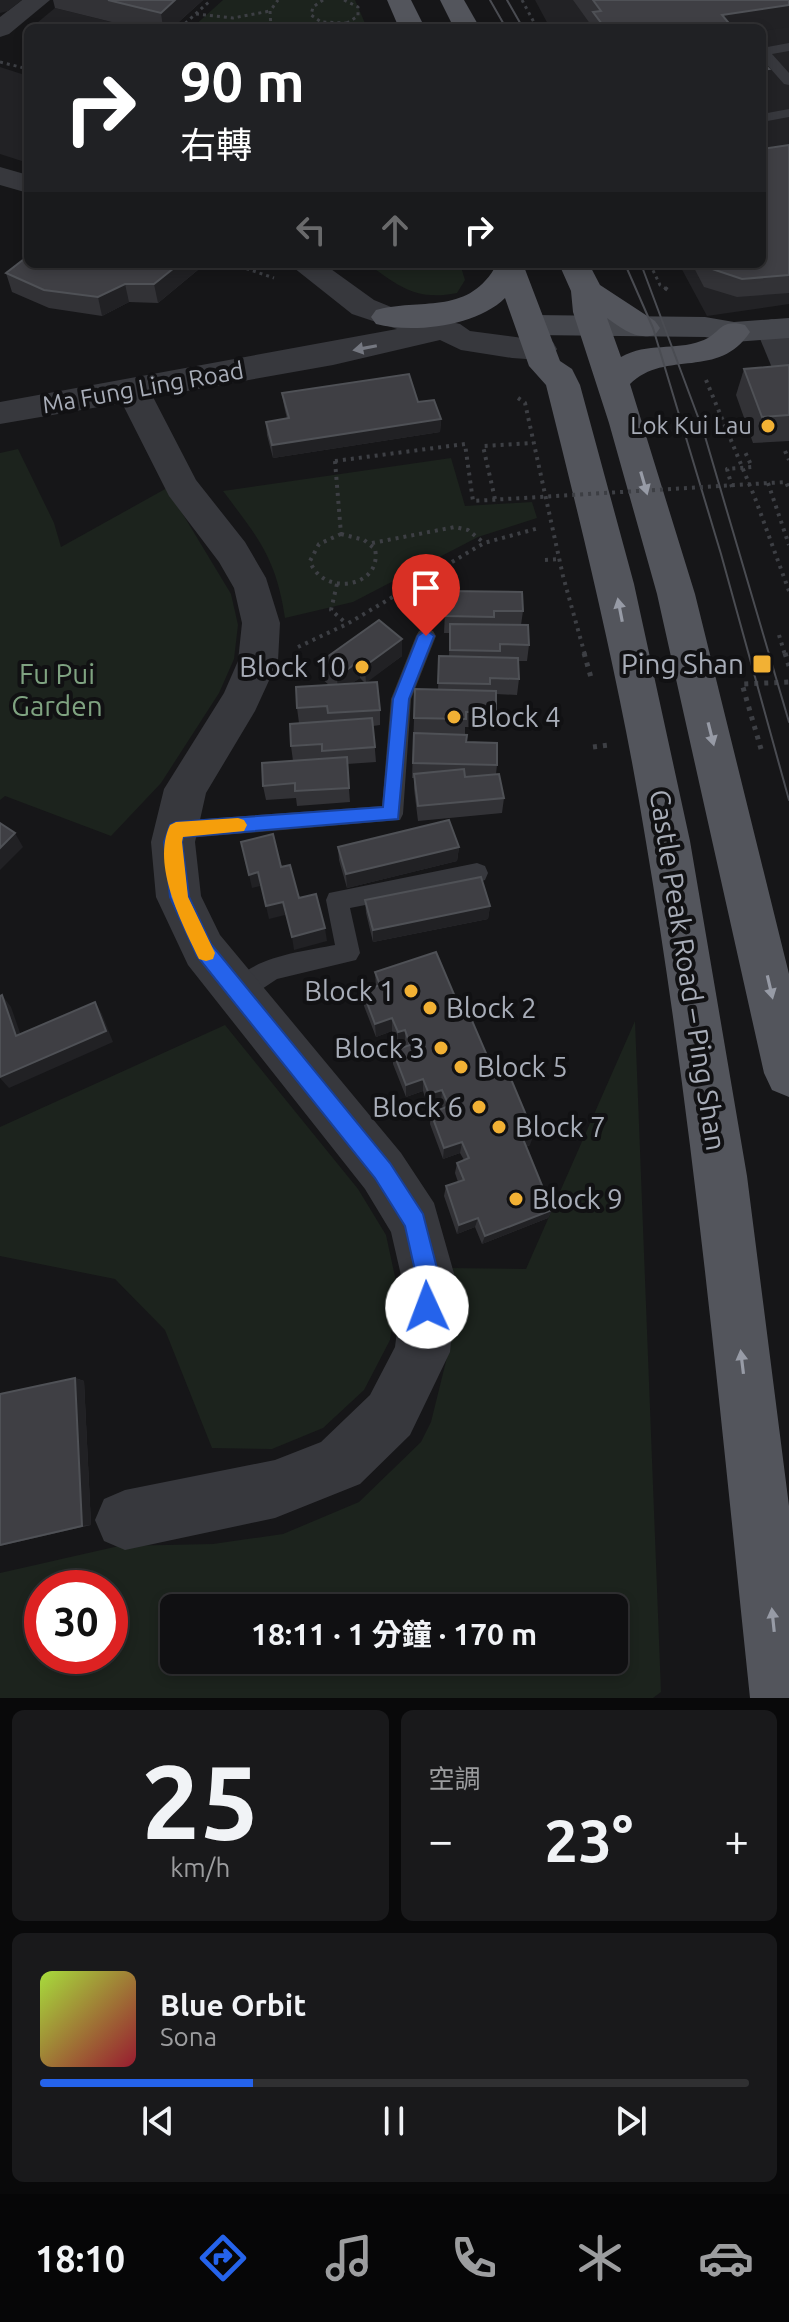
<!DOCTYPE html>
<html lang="zh-TW">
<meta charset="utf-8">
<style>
body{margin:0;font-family:Ubuntu,"Noto Sans TC",sans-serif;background:#19191b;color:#f1f3f6;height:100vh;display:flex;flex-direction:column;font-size:30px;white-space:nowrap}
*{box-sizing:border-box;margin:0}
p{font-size:26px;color:#9c9d9f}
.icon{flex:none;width:44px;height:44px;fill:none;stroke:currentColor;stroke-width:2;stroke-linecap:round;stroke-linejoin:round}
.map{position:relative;height:1698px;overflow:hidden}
.details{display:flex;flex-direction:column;gap:12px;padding:12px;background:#09090a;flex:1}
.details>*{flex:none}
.hud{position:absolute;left:24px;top:24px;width:742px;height:244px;border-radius:12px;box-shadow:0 4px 12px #0003,0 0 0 2px #303032;background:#202124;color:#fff;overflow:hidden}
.speed{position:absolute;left:24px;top:1570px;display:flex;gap:16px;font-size:40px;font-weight:700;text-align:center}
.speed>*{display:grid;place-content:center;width:104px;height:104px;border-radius:50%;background:#101012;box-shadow:0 4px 12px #0003,0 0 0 2px #303032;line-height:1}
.speed .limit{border:12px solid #d22;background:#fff;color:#111}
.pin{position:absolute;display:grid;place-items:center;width:68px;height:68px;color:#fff;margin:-82px -34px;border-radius:50% 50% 50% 0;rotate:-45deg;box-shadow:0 0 8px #0007}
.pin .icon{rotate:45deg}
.me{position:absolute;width:88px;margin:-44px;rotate:358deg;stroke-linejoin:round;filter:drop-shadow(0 0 6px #0008)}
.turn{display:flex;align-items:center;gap:28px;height:168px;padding:0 24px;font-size:36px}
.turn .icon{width:104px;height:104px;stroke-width:2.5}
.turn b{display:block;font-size:56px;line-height:68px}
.lanes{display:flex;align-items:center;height:76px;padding:0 24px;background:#0003;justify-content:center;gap:40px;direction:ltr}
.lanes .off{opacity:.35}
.big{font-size:60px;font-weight:700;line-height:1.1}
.details .card{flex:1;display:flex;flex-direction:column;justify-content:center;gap:12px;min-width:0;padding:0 28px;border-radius:12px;background:#19191b}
.details .dial{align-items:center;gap:0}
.dial b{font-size:104px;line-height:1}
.song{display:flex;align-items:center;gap:24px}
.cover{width:96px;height:96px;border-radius:12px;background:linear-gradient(135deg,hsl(80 70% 55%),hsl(350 70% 35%))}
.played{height:8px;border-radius:4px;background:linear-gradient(90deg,#2563eb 30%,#303032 30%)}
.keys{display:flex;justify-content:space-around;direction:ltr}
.heat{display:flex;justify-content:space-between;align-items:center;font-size:44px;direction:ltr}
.details .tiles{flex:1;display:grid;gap:12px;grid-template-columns:1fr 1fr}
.card:last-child{grid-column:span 2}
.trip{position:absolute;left:160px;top:1594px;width:468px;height:80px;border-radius:12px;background:#101012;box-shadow:0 4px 12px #0003,0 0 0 2px #303032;font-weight:700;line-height:80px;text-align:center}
.menu{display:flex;height:128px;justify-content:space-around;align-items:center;background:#060607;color:#9c9d9f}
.menu .icon{width:56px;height:56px}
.menu .on{color:#2563eb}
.menu b{font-size:36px;color:#f1f3f6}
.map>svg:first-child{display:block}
.built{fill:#222225}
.green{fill:#1c231d;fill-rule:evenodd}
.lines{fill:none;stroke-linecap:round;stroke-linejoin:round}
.path-far2{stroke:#3d3f44;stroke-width:3;stroke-dasharray:3 4;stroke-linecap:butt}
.path-far1{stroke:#3d3f44;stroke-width:4;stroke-dasharray:3 5;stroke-linecap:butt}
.path{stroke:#3d3f44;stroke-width:5;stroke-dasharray:4 6;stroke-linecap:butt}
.lane{fill:#37383d;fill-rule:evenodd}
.street{fill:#37383d;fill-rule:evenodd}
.secondary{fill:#45474d;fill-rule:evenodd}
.primary{fill:#53555c;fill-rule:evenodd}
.tram{stroke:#4a4c52;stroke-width:2}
.path-bridge{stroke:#3d3f44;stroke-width:4;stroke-dasharray:3 5;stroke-linecap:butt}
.wall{fill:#323236;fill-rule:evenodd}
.shaded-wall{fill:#212124}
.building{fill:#3f3f44;stroke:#4f5156;stroke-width:2}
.oneway{fill:#757881}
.oneway2{fill:#979ba6}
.route{fill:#2563eb;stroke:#184099;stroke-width:2}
.slow{fill:#f59e0b}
.poi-dot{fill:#f2b134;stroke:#111113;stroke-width:3}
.labels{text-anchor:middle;stroke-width:8;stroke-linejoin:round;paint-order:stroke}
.far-street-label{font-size:24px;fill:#a8adb8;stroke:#111113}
.far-poi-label{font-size:24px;fill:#a8adb8;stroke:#111113;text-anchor:end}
.poi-label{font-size:28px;fill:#a8adb8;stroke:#111113;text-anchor:end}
.park-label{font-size:28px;fill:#7fa381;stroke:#111113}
.street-label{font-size:28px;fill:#a8adb8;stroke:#111113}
</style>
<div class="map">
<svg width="789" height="1698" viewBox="0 0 789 1698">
<rect width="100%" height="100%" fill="#161618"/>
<!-- built -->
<g class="built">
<path d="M 535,0 L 789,0 L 789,304 L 707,316 L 679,264 L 762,264 L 762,28 L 550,28 Z"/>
<path d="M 55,8 L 136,28 L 31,28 Z"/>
<path d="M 0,67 L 28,76 L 28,163 L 0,154 Z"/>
</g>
<!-- green -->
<g class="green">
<path d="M 223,0 L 355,0 L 367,28 L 192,28 Z"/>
<path d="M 368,264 L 460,264 L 465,280 L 457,293 C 416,301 400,287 368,264 Z"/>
<path d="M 18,449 L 54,523 L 61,547 L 167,488 L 231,594 L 238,625 L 234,659 L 219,693 L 161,783 L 111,836 L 5,796 L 0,800 L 0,453 Z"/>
<path d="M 451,458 L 465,506 L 532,502 L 537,518 L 478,537 L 353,602 L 285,618 C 276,558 259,539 223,491 Z"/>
<path d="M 635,1021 L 661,1692 L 653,1698 L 0,1698 L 0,1573 L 119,1546 L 213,1544 L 283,1534 L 359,1502 L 421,1442 L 431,1422 L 452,1337 L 445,1268 L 526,1269 ZM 42,1588 L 110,1588 L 110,1656 L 42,1656 ZM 174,1608 L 614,1608 L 614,1660 L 174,1660 Z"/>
<path d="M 225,1025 L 358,1189 L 386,1235 L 397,1286 L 390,1340 L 364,1390 L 323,1428 L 272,1449 L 212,1448 L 165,1330 L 115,1279 L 0,1256 L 0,1127 Z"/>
</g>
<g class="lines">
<!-- path-far2 -->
<g class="path-far2">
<path d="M 323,0 L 313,7 L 311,15 L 321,22 L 347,23"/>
<path d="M 344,0 L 358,7 L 358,16 L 347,23 L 347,28"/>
<path d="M 522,0 L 537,28"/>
<path d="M 196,14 L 233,18 L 270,11"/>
<path d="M 180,28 L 211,0"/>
<path d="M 271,28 L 270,11 L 278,0"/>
<path d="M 0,62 L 28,69"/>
<path d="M 233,264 L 274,278"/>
<path d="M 650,264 L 660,285 L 668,290"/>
</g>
<!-- path-far1 -->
<g class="path-far1">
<path d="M 665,288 L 668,290"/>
<path d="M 706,380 L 755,498 L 789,591"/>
<path d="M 518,398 L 525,403 L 563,576 L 585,655"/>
<path d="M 785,451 L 789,460"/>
<path d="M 335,461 L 341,534"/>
<path d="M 768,483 L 789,545"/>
<path d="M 732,487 L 727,469 L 752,467 L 745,452"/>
<path d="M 495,499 L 483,446 L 533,443"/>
<path d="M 341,534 L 364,540 L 375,549 C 383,588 322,597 310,561 L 319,544 Z"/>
<path d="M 372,543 L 455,527 L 468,530 L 484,543"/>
<path d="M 545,560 L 561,559"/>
<path d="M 337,584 L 331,610 L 347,624"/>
<path d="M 779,635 L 785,655"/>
<path d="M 298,647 L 347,624 L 484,543 L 539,528"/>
</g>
<!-- path -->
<g class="path">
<path d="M 584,653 L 592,681"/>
<path d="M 785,653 L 789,666"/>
<path d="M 593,747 L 608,745"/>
<path d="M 761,749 L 742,684 L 789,682"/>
</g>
<!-- lane -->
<g class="lane">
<path d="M 789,43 L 789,51 L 772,54 L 789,73 L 789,85 L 784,84 L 762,59 L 762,48 Z"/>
<path d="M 789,109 L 789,117 L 762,122 L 762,114 Z"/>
<path d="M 426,628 L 433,631 L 436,636 L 411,699 L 403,814 L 400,820 L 176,839 L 168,837 L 165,830 L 168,823 L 176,821 L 382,806 L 391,699 L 416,636 L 419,631 Z"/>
<path d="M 477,863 L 485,866 L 488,873 L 485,880 L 477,883 L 350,908 L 360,953 L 356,960 L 277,979 L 239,1004 L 231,1001 L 227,993 C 243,957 301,952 335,945 L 326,900 L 329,893 Z"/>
</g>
<!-- street -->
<g class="street">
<path d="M 22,0 L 50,0 L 9,34 L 0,37 L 0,17 Z"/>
<path d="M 0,167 L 28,175 L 28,193 L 0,185 Z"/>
<path d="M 289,264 L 324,264 L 374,300 L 396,309 L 460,324 L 470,331 L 553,342 L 557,349 L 553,356 L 541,360 L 512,358 L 461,350 L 440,340 L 333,365 L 153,397 L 196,480 L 245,542 L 266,578 L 280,623 L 278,661 L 255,711 L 206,793 L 195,842 L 201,896 L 220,935 L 401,1153 L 434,1203 L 457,1284 L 450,1352 L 410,1435 L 360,1484 L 275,1518 L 125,1550 L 104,1541 L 95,1520 L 104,1499 L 125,1490 L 275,1460 L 321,1442 L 370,1395 L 395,1347 L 403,1284 L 391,1232 L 365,1189 L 188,965 L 156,897 L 151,842 L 164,789 L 224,693 L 238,661 L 242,623 L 234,588 L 219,562 L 169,496 L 122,403 L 0,424 L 0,402 L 397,329 L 352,314 Z"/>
<path d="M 772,319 L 783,322 L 789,331 L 789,383 L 777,380 L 756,329 L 761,322 Z"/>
</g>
<!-- secondary -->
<path class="secondary" d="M 533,315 L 705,317 L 734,322 L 789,318 L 789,338 L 734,342 L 705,337 L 533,335 L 522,332 L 517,325 L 522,318 Z"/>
<!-- primary -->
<g class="primary">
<path d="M 387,0 L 411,0 L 425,28 L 399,28 Z"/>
<path d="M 440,0 L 464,0 L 480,28 L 454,28 Z"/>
<path d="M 493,264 L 523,264 L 560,361 L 572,369 L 580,385 L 634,584 L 690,841 L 747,1176 L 789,1506 L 789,1698 L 750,1698 C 720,1412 694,1126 646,842 C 621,688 584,536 546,385 L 529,366 L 505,298 C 477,326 413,334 376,324 L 371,317 L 376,310 C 420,298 466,315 494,269 Z"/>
<path d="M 559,264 L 589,264 L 600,285 L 655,321 L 660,328 L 655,335 C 635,340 623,329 607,318 L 621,357 C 648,342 674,351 701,341 C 721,335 718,318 745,325 L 750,332 C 719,380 666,349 630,384 L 695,594 L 789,974 L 789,1097 L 772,1090 L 764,1073 L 657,594 L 609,423 L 573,312 L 571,291 Z"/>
</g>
<!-- tram -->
<g class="tram">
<path d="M 490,0 L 506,28"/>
<path d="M 507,0 L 523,28"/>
<path d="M 625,264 L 653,328 L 721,554 L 789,800"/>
<path d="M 641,264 L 704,433 L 789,722"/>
</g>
<!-- path-bridge -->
<path class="path-bridge" d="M 335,461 L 465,444 L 473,501 L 786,482 L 789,489"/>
</g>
<!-- wall -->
<g class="wall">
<path d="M 53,0 L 203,0 L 172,28 L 136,28 L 55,8 Z"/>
<path d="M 573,0 L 789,0 L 762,28 L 591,28 L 591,25 Z"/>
<path d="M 789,145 L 789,293 L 737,297 L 704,287 L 692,264 L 762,264 Z"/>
<path d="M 28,264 L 198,264 L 199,269 L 158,303 L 129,302 L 102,316 L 49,308 L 12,292 L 6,273 Z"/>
<path d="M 789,365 L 789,441 L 753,443 L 736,395 L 744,369 Z"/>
<path d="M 282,393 L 418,402 L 441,419 L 440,432 L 273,458 L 267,435 L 266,422 L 287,419 L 284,406 Z"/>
<path d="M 446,591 L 523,611 L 521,625 L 529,645 L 527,661 L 519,661 L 519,679 L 517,695 L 496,694 L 496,712 L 494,728 L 465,727 L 465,735 L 466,742 L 497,765 L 496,774 L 504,798 L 502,813 L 418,821 L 414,789 L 414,778 L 412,778 L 415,689 L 438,690 L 439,656 L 449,656 L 450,633 L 444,633 Z"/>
<path d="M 402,656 L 366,682 L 380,710 L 380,725 L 373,726 L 376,762 L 347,764 L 350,802 L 297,806 L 296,798 L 266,800 L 263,786 L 293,761 L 291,746 L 299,723 L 297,708 L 329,685 L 321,678 L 320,662 ZM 360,678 L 365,683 L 352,683 Z"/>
<path d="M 338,847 L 459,847 L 457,861 L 347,888 L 339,860 Z"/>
<path d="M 365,900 L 490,906 L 488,919 L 373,942 L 366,913 Z"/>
<path d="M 375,972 L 461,1011 L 494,1072 L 530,1145 L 526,1147 L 552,1210 L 548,1218 L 482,1244 L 475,1227 L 457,1234 L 444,1196 L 446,1186 L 458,1182 L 455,1173 L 457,1163 L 464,1160 L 460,1153 L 443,1159 L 430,1124 L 431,1113 L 443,1108 L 441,1102 L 428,1106 L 423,1091 L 406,1097 L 393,1064 L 393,1051 L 406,1047 L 405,1044 L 398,1045 L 392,1031 L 376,1037 L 364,1006 L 363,992 L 376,987 Z"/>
<path d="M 75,1378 L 84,1381 L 91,1525 L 0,1546 L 0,1394 Z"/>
</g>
<!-- shaded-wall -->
<g class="shaded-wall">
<path d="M 0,0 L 22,0 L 8,11 L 0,13 Z"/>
<path d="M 175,0 L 203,0 L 172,28 L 163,28 L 161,13 Z"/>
<path d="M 789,5 L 789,27 L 762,31 L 762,28 L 719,28 L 722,15 Z"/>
<path d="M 769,69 L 763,92 L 762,92 L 762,70 Z"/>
<path d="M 179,264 L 198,264 L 199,269 L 158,303 L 154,284 Z"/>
<path d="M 125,284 L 129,302 L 102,316 L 98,297 Z"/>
<path d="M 441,419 L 440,432 L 273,458 L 272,445 Z"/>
<path d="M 402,639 L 402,656 L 366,683 L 365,666 Z"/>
<path d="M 359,661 L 360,678 L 338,693 L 337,677 Z"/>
<path d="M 15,833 L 23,847 L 0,870 L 0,848 Z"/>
<path d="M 459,847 L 457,861 L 347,888 L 346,874 Z"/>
<path d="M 258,872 L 260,886 L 252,888 L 249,875 Z"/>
<path d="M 283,902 L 285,915 L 269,919 L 266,906 Z"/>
<path d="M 490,906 L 488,919 L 373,942 L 373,930 Z"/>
<path d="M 325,928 L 327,941 L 294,950 L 292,937 Z"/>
<path d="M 2,995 L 11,1007 L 25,1047 L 16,1036 Z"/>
<path d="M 95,1002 L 102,1014 L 113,1042 L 9,1088 L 0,1078 Z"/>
<path d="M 392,1018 L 392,1031 L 376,1037 L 375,1024 Z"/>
<path d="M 405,1030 L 405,1044 L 398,1045 L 398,1032 Z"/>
<path d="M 423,1079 L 423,1091 L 406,1097 L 406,1085 Z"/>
<path d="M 442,1090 L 441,1102 L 428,1106 L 429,1094 Z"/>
<path d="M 534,1134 L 530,1145 L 519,1149 L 523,1139 Z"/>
<path d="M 462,1142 L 460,1153 L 443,1159 L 444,1148 Z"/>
<path d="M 552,1210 L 548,1218 L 482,1244 L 485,1236 Z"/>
<path d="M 478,1218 L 475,1227 L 457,1234 L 459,1225 Z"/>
<path d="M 75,1378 L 84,1381 L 91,1525 L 82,1526 Z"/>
</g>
<!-- building -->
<g class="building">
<path d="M 108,0 L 175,0 L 161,13 Z"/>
<path d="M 593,0 L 789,0 L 789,5 L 722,15 L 733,28 L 605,28 L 593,12 L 601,11 Z"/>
<path d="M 762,62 L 769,69 L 762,70 Z"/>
<path d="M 789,145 L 789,275 L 742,279 L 709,268 L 707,264 L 762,264 L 762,149 Z"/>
<path d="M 28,256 L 28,264 L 179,264 L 154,284 L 125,284 L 98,297 L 44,290 L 6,273 Z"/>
<path d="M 789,365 L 789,415 L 762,417 L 744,369 Z"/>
<path d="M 409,374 L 418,402 L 434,400 L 441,419 L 272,445 L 266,422 L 289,418 L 282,393 Z"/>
<path d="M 446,591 L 522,592 L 523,611 L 494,611 L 494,617 L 445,616 Z"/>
<path d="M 379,620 L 402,639 L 365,666 L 359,661 L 337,677 L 320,662 Z"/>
<path d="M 450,624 L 528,625 L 529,645 L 500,644 L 500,651 L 450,650 Z"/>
<path d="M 439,656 L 518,658 L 519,679 L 490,678 L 490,684 L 438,683 Z"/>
<path d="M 377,682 L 380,710 L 328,713 L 327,706 L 297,708 L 296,687 Z"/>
<path d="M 415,689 L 496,691 L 496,712 L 466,712 L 466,719 L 414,718 Z"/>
<path d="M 372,718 L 375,747 L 322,751 L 322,744 L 291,746 L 290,724 Z"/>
<path d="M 414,733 L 467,735 L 466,742 L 497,743 L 497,765 L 413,763 Z"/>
<path d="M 347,757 L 349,788 L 295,791 L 295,783 L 263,786 L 262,763 Z"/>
<path d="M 464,769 L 465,777 L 499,774 L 504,798 L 418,806 L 414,774 Z"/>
<path d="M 449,820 L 459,847 L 346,874 L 338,847 Z"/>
<path d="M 0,823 L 15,833 L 0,848 Z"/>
<path d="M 273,834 L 281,867 L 290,865 L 299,898 L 316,894 L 325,928 L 292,937 L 283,902 L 266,906 L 258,872 L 249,875 L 241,842 Z"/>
<path d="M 481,877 L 490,906 L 373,930 L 365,900 Z"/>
<path d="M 436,952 L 461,1011 L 467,1009 L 494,1072 L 506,1067 L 534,1134 L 523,1139 L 552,1210 L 485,1236 L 478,1218 L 459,1225 L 446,1186 L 464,1180 L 457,1163 L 469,1158 L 462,1142 L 444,1148 L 431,1113 L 449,1106 L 442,1090 L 429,1094 L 423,1079 L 406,1085 L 393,1051 L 410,1045 L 405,1030 L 398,1032 L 392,1018 L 375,1024 L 363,992 L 380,985 L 375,972 Z"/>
<path d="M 2,995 L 16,1036 L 95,1002 L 106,1031 L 0,1077 L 0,996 Z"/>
<path d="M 75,1378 L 82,1526 L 0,1545 L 0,1394 Z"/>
</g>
<!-- one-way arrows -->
<defs><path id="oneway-solid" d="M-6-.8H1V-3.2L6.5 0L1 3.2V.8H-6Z" transform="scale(2)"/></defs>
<use class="oneway" href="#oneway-solid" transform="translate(365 348) rotate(169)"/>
<g class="oneway2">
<use href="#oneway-solid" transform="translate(644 483) rotate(74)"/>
<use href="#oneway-solid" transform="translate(620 610) rotate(-101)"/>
<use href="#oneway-solid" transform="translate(711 734) rotate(76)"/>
<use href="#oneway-solid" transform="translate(770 987) rotate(77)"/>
<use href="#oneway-solid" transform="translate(742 1362) rotate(-97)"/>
<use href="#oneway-solid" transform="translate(773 1620) rotate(-96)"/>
</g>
<!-- route -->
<path class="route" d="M 426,630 L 434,636 L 409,699 L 398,819 L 183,837 L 182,842 L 189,897 L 211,944 L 390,1163 L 423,1214 L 441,1284 L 435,1315 L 427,1318 L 419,1315 L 416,1307 L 418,1284 L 405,1226 L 375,1178 L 197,956 L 170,897 L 164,842 L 170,825 L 176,822 L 383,807 L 393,699 L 418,636 Z"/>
<!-- slow -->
<path class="slow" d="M 238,818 L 244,820 L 247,825 L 244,831 L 183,837 L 182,842 L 188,897 L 215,953 L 213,959 L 206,961 L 199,959 C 182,923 151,865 170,825 L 176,822 Z"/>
<!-- markers -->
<g class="poi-dot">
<circle cx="768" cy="426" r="8"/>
<rect x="752" y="654" width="20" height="20" rx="4"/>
<circle cx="362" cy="667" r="8"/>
<circle cx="454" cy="717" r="8"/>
<circle cx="411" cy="991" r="8"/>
<circle cx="430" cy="1008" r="8"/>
<circle cx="441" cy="1048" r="8"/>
<circle cx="461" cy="1067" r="8"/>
<circle cx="479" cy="1107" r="8"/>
<circle cx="499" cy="1127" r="8"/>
<circle cx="516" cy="1199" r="8"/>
</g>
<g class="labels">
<!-- far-street labels -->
<g class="far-street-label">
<text transform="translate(143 388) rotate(-10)" y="8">Ma Fung Ling Road</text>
</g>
<!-- far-poi labels -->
<g class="far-poi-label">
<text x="752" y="434">Lok Kui Lau</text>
</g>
<!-- poi labels -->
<g class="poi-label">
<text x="744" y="674">Ping Shan</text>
<text x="346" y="677">Block 10</text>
<text x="470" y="727" text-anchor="start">Block 4</text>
<text x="395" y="1001">Block 1</text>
<text x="446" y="1018" text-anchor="start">Block 2</text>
<text x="425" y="1058">Block 3</text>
<text x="477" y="1077" text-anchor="start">Block 5</text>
<text x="463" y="1117">Block 6</text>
<text x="515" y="1137" text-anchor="start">Block 7</text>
<text x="532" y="1209" text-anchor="start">Block 9</text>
</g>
<!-- park labels -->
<g class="park-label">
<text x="57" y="684">Fu Pui<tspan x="57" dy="32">Garden</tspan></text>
</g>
<!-- street labels -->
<g class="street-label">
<text transform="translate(688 970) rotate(81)" y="10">Castle Peak Road – Ping Shan</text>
</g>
</g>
</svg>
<div class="speed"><div class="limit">30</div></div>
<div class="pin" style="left:426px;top:636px;background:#d93025"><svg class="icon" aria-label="arrive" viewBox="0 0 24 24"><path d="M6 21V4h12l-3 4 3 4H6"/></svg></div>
<svg class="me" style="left:427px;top:1307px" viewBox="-20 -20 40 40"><circle r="19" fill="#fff"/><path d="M0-13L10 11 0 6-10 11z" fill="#2563eb"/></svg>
<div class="trip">18:11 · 1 分鐘 · 170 m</div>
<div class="hud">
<div class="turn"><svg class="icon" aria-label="right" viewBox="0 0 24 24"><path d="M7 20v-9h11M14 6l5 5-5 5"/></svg><div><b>90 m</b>右轉</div></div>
<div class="lanes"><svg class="icon off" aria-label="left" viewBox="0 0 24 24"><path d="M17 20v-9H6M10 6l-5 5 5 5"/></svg><svg class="icon off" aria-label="ahead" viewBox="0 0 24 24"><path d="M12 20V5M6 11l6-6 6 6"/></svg><svg class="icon" aria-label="right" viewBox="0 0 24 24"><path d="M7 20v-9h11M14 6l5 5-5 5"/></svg></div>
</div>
</div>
<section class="details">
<div class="tiles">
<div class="card dial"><b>25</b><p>km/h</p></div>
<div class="card"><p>空調</p>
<div class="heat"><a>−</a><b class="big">23°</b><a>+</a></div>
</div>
<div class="card">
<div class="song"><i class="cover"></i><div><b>Blue Orbit</b><p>Sona</p></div></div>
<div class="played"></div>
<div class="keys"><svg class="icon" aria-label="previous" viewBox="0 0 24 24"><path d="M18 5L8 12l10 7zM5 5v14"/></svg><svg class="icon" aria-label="pause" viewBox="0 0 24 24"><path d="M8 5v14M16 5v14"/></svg><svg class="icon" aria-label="next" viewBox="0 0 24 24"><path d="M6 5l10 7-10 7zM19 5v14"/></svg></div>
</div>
</div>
</section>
<nav class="menu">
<b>18:10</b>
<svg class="icon on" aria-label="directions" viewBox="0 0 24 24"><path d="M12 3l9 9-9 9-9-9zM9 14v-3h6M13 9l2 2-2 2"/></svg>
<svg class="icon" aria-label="music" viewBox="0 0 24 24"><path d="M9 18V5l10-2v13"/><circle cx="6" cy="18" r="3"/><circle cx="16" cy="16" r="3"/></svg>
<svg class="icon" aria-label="phone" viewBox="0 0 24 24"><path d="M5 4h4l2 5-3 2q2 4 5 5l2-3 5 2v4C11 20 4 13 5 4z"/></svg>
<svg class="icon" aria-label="climate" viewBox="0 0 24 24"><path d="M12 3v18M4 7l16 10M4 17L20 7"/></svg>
<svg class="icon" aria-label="car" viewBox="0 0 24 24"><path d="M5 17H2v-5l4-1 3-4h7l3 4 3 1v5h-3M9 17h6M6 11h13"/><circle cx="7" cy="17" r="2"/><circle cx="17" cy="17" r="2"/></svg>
</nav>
